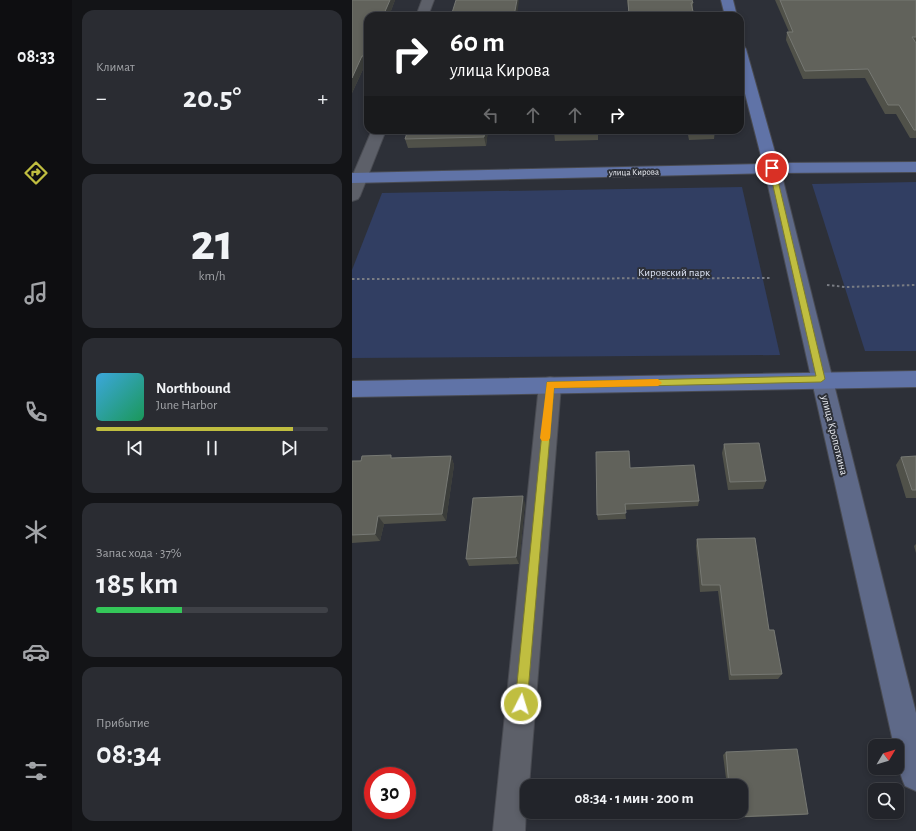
<!DOCTYPE html>
<html lang="ru">
<meta charset="utf-8">
<style>
body{margin:0;font-family:"Alegreya Sans",sans-serif;background:#2a2c32;color:#f1f3f6;height:100vh;display:flex;flex-direction:column;font-size:15px;white-space:nowrap}
*{box-sizing:border-box;margin:0}
p{font-size:13px;color:#a2a4a8}
.icon{flex:none;width:22px;height:22px;fill:none;stroke:currentColor;stroke-width:2;stroke-linecap:round;stroke-linejoin:round}
.map{position:relative;flex:1;overflow:hidden}
.details{display:flex;flex-direction:column;gap:10px;padding:10px;background:#131417;width:280px}
.details>*{flex:none}
.top-card{position:absolute;left:12px;top:12px;width:380px;height:122px;border-radius:12px;box-shadow:0 2px 6px #0003,0 0 0 1px #3f4147;background:#202124;color:#fff;overflow:hidden}
.needle{width:26px;rotate:52deg}
.controls{position:absolute;left:516px;top:739px;display:grid;gap:8px}
.controls a{display:grid;place-items:center;width:36px;height:36px;border-radius:8px;background:#22242a;box-shadow:0 2px 6px #0003,0 0 0 1px #3f4147;font-size:20px}
.speed{position:absolute;left:12px;top:767px;display:flex;gap:8px;font-size:20px;font-weight:700;text-align:center}
.speed>*{display:grid;place-content:center;width:52px;height:52px;border-radius:50%;background:#22242a;box-shadow:0 2px 6px #0003,0 0 0 1px #3f4147;line-height:1}
.speed .limit{border:6px solid #d22;background:#fff;color:#111}
.pin{position:absolute;display:grid;place-items:center;width:34px;height:34px;color:#fff;margin:-17px;border:2px solid #fff;border-radius:50%;box-shadow:0 1px 4px #0007}
.me{position:absolute;width:44px;margin:-22px;rotate:5deg;stroke-linejoin:round;filter:drop-shadow(0 0 3px #0008)}
.turn{display:flex;align-items:center;gap:14px;height:84px;padding:0 20px;font-size:18px}
.turn .icon{width:52px;height:52px;stroke-width:2.5}
.turn b{display:block;font-size:28px;line-height:34px}
.lanes{display:flex;align-items:center;height:38px;padding:0 20px;background:#0003;justify-content:center;gap:20px;direction:ltr}
.lanes .off{opacity:.35}
.big{font-size:30px;font-weight:700;line-height:1.1}
.details .tile{flex:1;display:flex;flex-direction:column;justify-content:center;gap:6px;min-width:0;padding:0 14px;border-radius:12px;background:#2a2c32}
.details .dial{align-items:center;gap:0}
.dial b{font-size:52px;line-height:1}
.song{display:flex;align-items:center;gap:12px}
.cover{width:48px;height:48px;border-radius:6px;background:linear-gradient(135deg,hsl(200 70% 55%),hsl(150 70% 35%))}
.played{height:4px;border-radius:2px;background:linear-gradient(90deg,#c0be40 85%,#3f4147 85%)}
.keys{display:flex;justify-content:space-around;direction:ltr}
.heat{display:flex;justify-content:space-between;align-items:center;font-size:22px;direction:ltr}
.charge{height:6px;border-radius:3px;background:linear-gradient(90deg,#34c759 37%,#3f4147 0)}
.trip{position:absolute;left:168px;top:779px;width:228px;height:40px;border-radius:12px;background:#22242a;box-shadow:0 2px 6px #0003,0 0 0 1px #3f4147;font-weight:700;line-height:40px;text-align:center}
main{display:flex;flex:1;min-height:0}
.menu{display:flex;flex-direction:column;width:72px;justify-content:space-around;align-items:center;background:#0e0e11;color:#a2a4a8}
.menu .icon{width:28px;height:28px}
.menu .selected{color:#c0be40}
.menu b{font-size:18px;color:#f1f3f6}
.map>svg:first-child{display:block}
.green{fill:#313e62}
.lines{fill:none;stroke-linecap:round;stroke-linejoin:round}
.street-casing{stroke:#494b52;stroke-width:2}
.secondary-casing{stroke:#494b52;stroke-width:2}
.primary-casing{stroke:#494b52;stroke-width:2}
.path{stroke:#797c83;stroke-width:2;stroke-dasharray:2.5 2.5;stroke-linecap:butt}
.street{fill:#5d6069;fill-rule:evenodd}
.secondary{fill:#5e6988;fill-rule:evenodd}
.primary{fill:#6073a7;fill-rule:evenodd}
.wall{fill:#505149}
.shaded-wall{fill:#3b3d3a}
.building{fill:#61625b;stroke:#767873}
.route{fill:#c0be40;stroke:#7d7c2a}
.slow{fill:#f59e0b}
.labels{text-anchor:middle;stroke-width:4;stroke-linejoin:round;paint-order:stroke}
.far-street-label{font-size:9px;fill:#eceef4;stroke:#2d3038}
.park-label{font-size:11px;fill:#dde4f5;stroke:#2d3038}
.street-label{font-size:11px;fill:#eceef4;stroke:#2d3038}
</style>
<main>
<nav class="menu">
<b>08:33</b>
<svg class="icon selected" aria-label="directions" viewBox="0 0 24 24"><path d="M12 3l9 9-9 9-9-9zM9 14v-3h6M13 9l2 2-2 2"/></svg>
<svg class="icon" aria-label="music" viewBox="0 0 24 24"><path d="M9 18V5l10-2v13"/><circle cx="6" cy="18" r="3"/><circle cx="16" cy="16" r="3"/></svg>
<svg class="icon" aria-label="phone" viewBox="0 0 24 24"><path d="M5 4h4l2 5-3 2q2 4 5 5l2-3 5 2v4C11 20 4 13 5 4z"/></svg>
<svg class="icon" aria-label="climate" viewBox="0 0 24 24"><path d="M12 3v18M4 7l16 10M4 17L20 7"/></svg>
<svg class="icon" aria-label="car" viewBox="0 0 24 24"><path d="M5 17H2v-5l4-1 3-4h7l3 4 3 1v5h-3M9 17h6M6 11h13"/><circle cx="7" cy="17" r="2"/><circle cx="17" cy="17" r="2"/></svg>
<svg class="icon" aria-label="filters" viewBox="0 0 24 24"><path d="M4 7h16M4 17h16"/><circle cx="9" cy="7" r="2"/><circle cx="15" cy="17" r="2"/></svg>
</nav>
<section class="details">
<div class="tile"><p>Климат</p>
<div class="heat"><a>−</a><b class="big">20.5°</b><a>+</a></div>
</div>
<div class="tile dial"><b>21</b><p>km/h</p></div>
<div class="tile">
<div class="song"><i class="cover"></i><div><b>Northbound</b><p>June Harbor</p></div></div>
<div class="played"></div>
<div class="keys"><svg class="icon" aria-label="previous" viewBox="0 0 24 24"><path d="M18 5L8 12l10 7zM5 5v14"/></svg><svg class="icon" aria-label="pause" viewBox="0 0 24 24"><path d="M8 5v14M16 5v14"/></svg><svg class="icon" aria-label="next" viewBox="0 0 24 24"><path d="M6 5l10 7-10 7zM19 5v14"/></svg></div>
</div>
<div class="tile"><p>Запас хода · 37%</p><b class="big">185 km</b><div class="charge"></div></div>
<div class="tile"><p>Прибытие</p><b class="big">08:34</b></div>
</section>
<div class="map">
<svg width="564" height="831" viewBox="0 0 564 831">
<rect width="100%" height="100%" fill="#2d3038"/>
<!-- green -->
<g class="green">
<path d="M 564,182 L 564,351 L 513,351 L 460,184 Z"/>
<path d="M 390,187 L 428,355 L 0,358 L 0,270 L 30,193 Z"/>
</g>
<g class="lines">
<defs>
<g id="street">
<path d="M 70,0 L 82,0 L 76,16 L 64,16 Z"/>
<path d="M 20,130 L 34,130 L 8,196 L 6,199 L 0,201 L 0,177 Z"/>
<path d="M 198,377 L 206,379 L 209,385 L 177,786 L 175,786 L 173,831 L 141,831 L 187,385 L 190,379 Z"/>
</g>
<path id="secondary" d="M 420,163 L 426,165 L 428,168 L 564,713 L 564,791 L 553,786 C 547,773 545,761 545,746 L 542,746 L 412,168 L 414,165 Z"/>
<g id="primary">
<path d="M 369,0 L 381,0 L 385,16 L 373,16 Z"/>
<path d="M 388,45 L 392,46 L 394,49 L 426,163 L 564,162 L 564,172 L 420,173 L 0,183 L 0,173 L 411,164 L 388,74 Z"/>
<path d="M 564,371 L 564,387 L 0,397 L 0,381 Z"/>
</g>
</defs>
<!-- street casing -->
<use href="#street" class="street-casing"/>
<!-- secondary casing -->
<use href="#secondary" class="secondary-casing"/>
<!-- primary casing -->
<use href="#primary" class="primary-casing"/>
<!-- path -->
<g class="path">
<path d="M 0,279 L 420,278"/>
<path d="M 475,285 L 493,287 L 564,285"/>
</g>
<!-- street -->
<use href="#street" class="street"/>
<!-- secondary -->
<use href="#secondary" class="secondary"/>
<!-- primary -->
<use href="#primary" class="primary"/>
</g>
<!-- wall -->
<g class="wall">
<path d="M 0,0 L 43,0 L 37,16 L 16,16 L 16,65 L 13,65 L 0,93 Z"/>
<path d="M 275,0 L 340,0 L 341,3 L 341,9 L 342,16 L 277,16 Z"/>
<path d="M 423,0 L 564,0 L 564,138 L 558,138 L 544,114 L 533,114 L 513,78 L 451,79 L 434,40 L 435,32 L 437,32 Z"/>
<path d="M 136,130 L 134,146 L 56,148 L 53,139 Z"/>
<path d="M 246,130 L 246,140 L 203,141 L 202,132 Z"/>
<path d="M 335,130 L 363,130 L 362,139 L 337,140 Z"/>
<path d="M 372,444 L 414,481 L 411,489 L 376,490 L 370,453 Z"/>
<path d="M 99,456 L 102,465 L 94,521 L 32,524 L 28,541 L 0,543 L 0,461 L 41,458 Z"/>
<path d="M 564,456 L 564,498 L 554,498 L 544,465 L 549,457 Z"/>
<path d="M 278,468 L 347,501 L 346,506 L 273,510 L 274,519 L 246,520 L 245,515 Z"/>
<path d="M 173,503 L 167,564 L 117,566 L 114,559 Z"/>
<path d="M 345,539 L 417,630 L 430,674 L 426,679 L 377,680 L 366,591 L 348,592 L 344,546 Z"/>
<path d="M 564,544 L 564,553 L 562,546 Z"/>
<path d="M 374,752 L 456,814 L 451,815 L 378,818 L 377,812 L 389,812 L 389,786 L 375,786 L 371,755 Z"/>
</g>
<!-- shaded-wall -->
<g class="shaded-wall">
<path d="M 38,0 L 43,0 L 37,16 L 31,16 Z"/>
<path d="M 165,0 L 167,0 L 165,16 L 162,16 Z"/>
<path d="M 16,50 L 16,65 L 13,56 Z"/>
<path d="M 10,56 L 13,65 L 0,93 L 0,78 Z"/>
<path d="M 133,130 L 136,130 L 134,146 L 132,137 Z"/>
<path d="M 99,456 L 102,465 L 94,521 L 90,514 Z"/>
<path d="M 171,496 L 173,503 L 167,564 L 164,557 Z"/>
<path d="M 26,516 L 32,524 L 28,541 L 23,534 Z"/>
</g>
<!-- building -->
<g class="building">
<path d="M 0,0 L 38,0 L 31,16 L 16,16 L 16,50 L 13,56 L 10,56 L 0,78 Z"/>
<path d="M 104,0 L 165,0 L 162,16 L 99,16 Z"/>
<path d="M 276,0 L 340,0 L 341,3 L 339,3 L 342,16 L 277,16 Z"/>
<path d="M 428,0 L 564,0 L 564,37 L 560,37 L 564,43 L 564,130 L 562,130 L 547,105 L 536,105 L 516,69 L 453,71 L 435,32 L 441,32 Z"/>
<path d="M 56,130 L 133,130 L 132,137 L 53,139 Z"/>
<path d="M 202,130 L 245,130 L 245,131 L 202,132 Z"/>
<path d="M 407,443 L 414,481 L 378,482 L 372,444 Z"/>
<path d="M 277,451 L 278,468 L 342,465 L 347,501 L 273,504 L 274,513 L 245,515 L 244,452 Z"/>
<path d="M 39,455 L 39,458 L 99,456 L 90,514 L 26,516 L 23,534 L 0,535 L 0,461 L 9,461 L 10,456 Z"/>
<path d="M 564,456 L 564,490 L 560,490 L 549,457 Z"/>
<path d="M 171,496 L 164,557 L 114,559 L 121,498 Z"/>
<path d="M 403,538 L 417,630 L 422,630 L 430,674 L 379,675 L 368,585 L 350,585 L 345,539 Z"/>
<path d="M 445,749 L 456,814 L 381,817 L 380,812 L 389,812 L 389,786 L 377,786 L 374,752 Z"/>
</g>
<!-- route -->
<path class="route" d="M 418,167 L 423,168 L 473,379 L 469,382 L 202,388 L 175,704 L 173,708 L 169,710 L 165,708 L 163,704 L 195,382 L 464,376 L 417,168 Z"/>
<!-- slow -->
<path class="slow" d="M 306,379 L 310,383 L 306,386 L 202,388 L 198,438 L 196,441 L 190,441 L 188,438 L 195,382 Z"/>
<g class="labels">
<!-- far-street labels -->
<g class="far-street-label">
<text transform="translate(282 172) rotate(-1)" y="3">улица Кирова</text>
</g>
<!-- park labels -->
<g class="park-label">
<text x="322" y="276">Кировский парк</text>
</g>
<!-- street labels -->
<g class="street-label">
<text transform="translate(483 435) rotate(76)" y="4">улица Кропоткина</text>
</g>
</g>
</svg>
<div class="controls">
<a><svg class="needle" viewBox="-14 -14 28 28"><path d="M0-13l5 13h-10z" fill="#e53935"/><path d="M0 13l5-13h-10z" fill="#a2a4a8"/></svg></a>
<a><svg class="icon" aria-label="search" viewBox="0 0 24 24"><circle cx="10" cy="10" r="6"/><path d="M15 15l6 6"/></svg></a>
</div>
<div class="speed"><div class="limit">30</div></div>
<div class="pin" style="left:420px;top:168px;background:#d93025"><svg class="icon" aria-label="arrive" viewBox="0 0 24 24"><path d="M6 21V4h12l-3 4 3 4H6"/></svg></div>
<svg class="me" style="left:169px;top:704px" viewBox="-20 -20 40 40"><circle r="17" fill="#c0be40" stroke="#fff" stroke-width="3"/><path d="M0-11L8 9 0 5-8 9z" fill="#fff"/></svg>
<div class="trip">08:34 · 1 мин · 200 m</div>
<div class="top-card">
<div class="turn"><svg class="icon" aria-label="right" viewBox="0 0 24 24"><path d="M7 20v-9h11M14 6l5 5-5 5"/></svg><div><b>60 m</b>улица Кирова</div></div>
<div class="lanes"><svg class="icon off" aria-label="left" viewBox="0 0 24 24"><path d="M17 20v-9H6M10 6l-5 5 5 5"/></svg><svg class="icon off" aria-label="ahead" viewBox="0 0 24 24"><path d="M12 20V5M6 11l6-6 6 6"/></svg><svg class="icon off" aria-label="ahead" viewBox="0 0 24 24"><path d="M12 20V5M6 11l6-6 6 6"/></svg><svg class="icon" aria-label="right" viewBox="0 0 24 24"><path d="M7 20v-9h11M14 6l5 5-5 5"/></svg></div>
</div>
</div>
</main>
